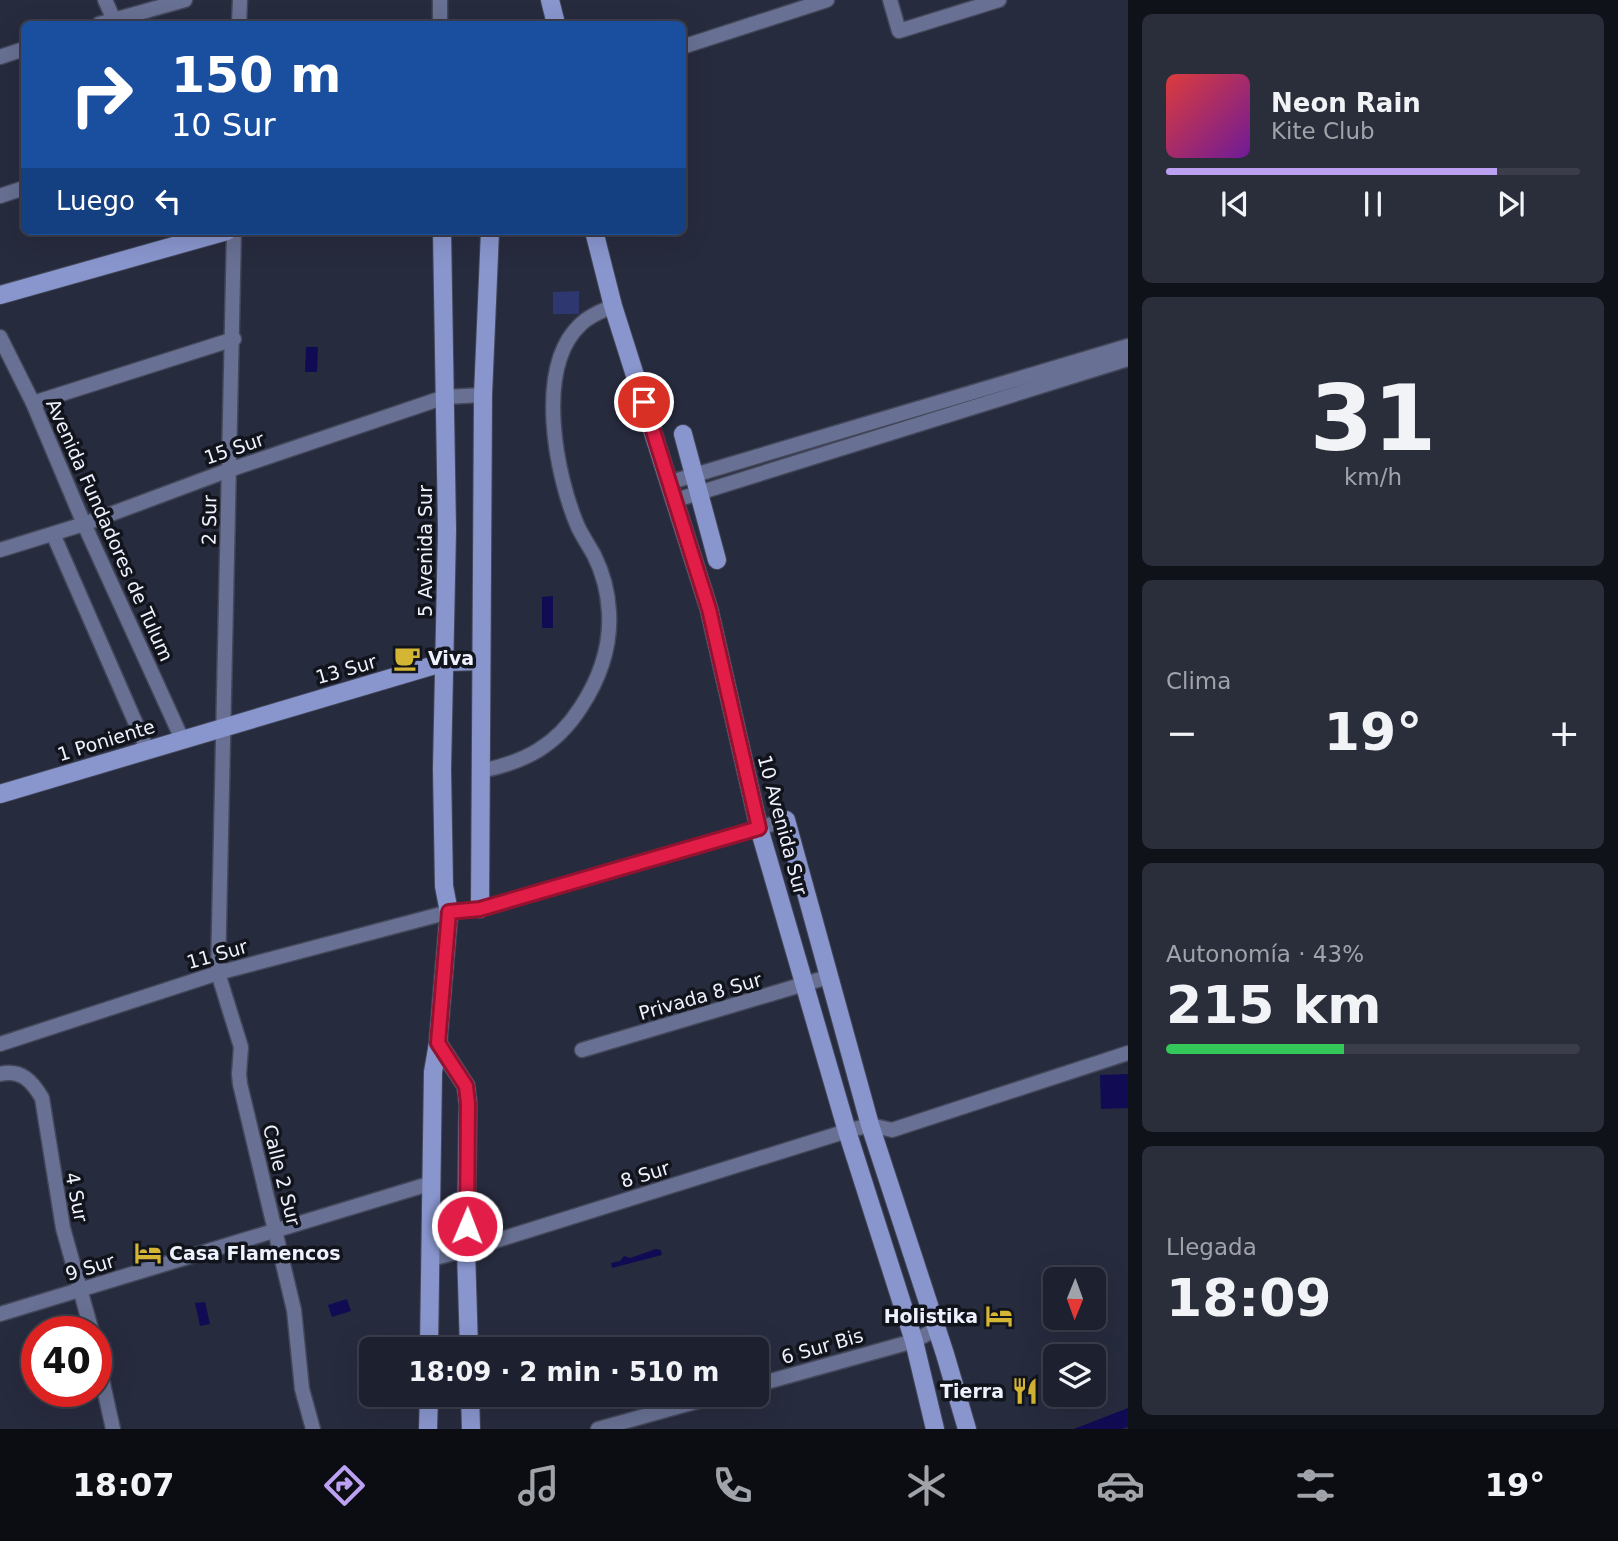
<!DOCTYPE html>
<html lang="es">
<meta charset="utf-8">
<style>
body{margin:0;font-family:"DejaVu Sans",sans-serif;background:#2a2d3a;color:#f1f3f6;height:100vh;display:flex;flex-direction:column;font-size:26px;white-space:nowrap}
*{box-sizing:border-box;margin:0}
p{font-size:23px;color:#a0a3aa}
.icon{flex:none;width:38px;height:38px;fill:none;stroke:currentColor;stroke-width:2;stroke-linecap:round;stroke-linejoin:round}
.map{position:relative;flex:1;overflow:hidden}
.drawer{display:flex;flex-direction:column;gap:14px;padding:14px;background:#101219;width:490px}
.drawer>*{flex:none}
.guide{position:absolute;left:21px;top:21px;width:665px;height:214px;border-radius:10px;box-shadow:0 7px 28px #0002,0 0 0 2px #3b3e4a;background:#1a4fa0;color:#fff;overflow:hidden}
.needle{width:46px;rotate:181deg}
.fabs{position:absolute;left:1043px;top:1267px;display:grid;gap:14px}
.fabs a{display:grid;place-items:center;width:63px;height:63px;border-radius:10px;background:#1d202e;box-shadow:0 7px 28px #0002,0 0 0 2px #3b3e4a;font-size:35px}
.speed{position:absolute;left:21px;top:1316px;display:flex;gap:14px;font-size:35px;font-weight:700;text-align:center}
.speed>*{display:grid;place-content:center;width:91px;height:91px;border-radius:50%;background:#1d202e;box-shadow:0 7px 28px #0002,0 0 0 2px #3b3e4a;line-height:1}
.speed .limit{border:10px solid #d22;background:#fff;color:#111}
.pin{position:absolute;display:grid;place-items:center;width:60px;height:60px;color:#fff;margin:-30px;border:4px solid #fff;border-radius:50%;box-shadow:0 2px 7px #0007}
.me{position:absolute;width:77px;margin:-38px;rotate:1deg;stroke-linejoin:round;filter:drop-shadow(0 0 5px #0008)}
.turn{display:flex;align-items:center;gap:24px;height:147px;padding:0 35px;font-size:32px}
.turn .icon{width:91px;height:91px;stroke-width:2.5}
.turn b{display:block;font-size:49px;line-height:60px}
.then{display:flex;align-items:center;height:66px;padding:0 35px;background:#0003;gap:14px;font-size:26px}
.big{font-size:52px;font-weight:600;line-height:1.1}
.drawer .widget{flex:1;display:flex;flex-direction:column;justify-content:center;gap:10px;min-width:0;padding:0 24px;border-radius:10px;background:#2a2d3a}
.drawer .dial{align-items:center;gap:0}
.dial b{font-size:91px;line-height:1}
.song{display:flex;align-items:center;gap:21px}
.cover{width:84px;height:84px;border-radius:10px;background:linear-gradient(135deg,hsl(0 70% 55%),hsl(280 70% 35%))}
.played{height:7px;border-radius:4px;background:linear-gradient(90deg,#bca0f2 80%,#3b3e4a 80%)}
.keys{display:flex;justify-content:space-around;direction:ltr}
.heat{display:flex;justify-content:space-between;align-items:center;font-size:38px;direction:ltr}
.charge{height:10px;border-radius:5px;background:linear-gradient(90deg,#34c759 43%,#3b3e4a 0)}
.trip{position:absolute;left:359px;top:1337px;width:410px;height:70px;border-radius:10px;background:#1d202e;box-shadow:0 7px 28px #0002,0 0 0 2px #3b3e4a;font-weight:600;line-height:70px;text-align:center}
.menu{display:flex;height:112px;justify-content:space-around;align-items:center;background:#0c0d12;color:#a0a3aa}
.menu .icon{width:49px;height:49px}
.menu .current{color:#bca0f2}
.menu b{font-size:32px;color:#f1f3f6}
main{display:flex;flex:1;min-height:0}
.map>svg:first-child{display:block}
.green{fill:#2f3770}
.water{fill:#110b54}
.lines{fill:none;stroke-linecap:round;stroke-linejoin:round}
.street-casing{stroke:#434759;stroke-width:17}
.secondary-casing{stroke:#434759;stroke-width:20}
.street{stroke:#687093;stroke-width:14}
.secondary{stroke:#8996ce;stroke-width:18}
.route-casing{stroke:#92132f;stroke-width:18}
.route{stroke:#e11d48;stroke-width:12}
.labels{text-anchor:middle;stroke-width:7;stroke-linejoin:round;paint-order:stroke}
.street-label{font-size:19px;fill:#eef1fe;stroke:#12141c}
.poi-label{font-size:19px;font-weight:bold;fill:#eef1fe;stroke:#12141c;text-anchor:start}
</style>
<main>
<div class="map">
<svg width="1128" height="1429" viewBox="0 0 1128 1429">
<rect width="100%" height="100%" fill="#272b3e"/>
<!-- green -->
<path class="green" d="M 579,291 L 579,314 L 553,314 L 553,292 Z"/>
<!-- water -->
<g class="water">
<path d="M 306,347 L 318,347 L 317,372 L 305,372 Z"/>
<path d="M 553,596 L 553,628 L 542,628 L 542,597 Z"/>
<path d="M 1128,1074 L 1128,1108 L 1101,1109 L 1100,1075 Z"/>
<path d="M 656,1249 L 661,1250 L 662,1255 L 612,1268 L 611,1263 L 620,1261 L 624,1256 L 630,1258 Z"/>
<path d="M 347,1299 L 351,1311 L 332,1317 L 328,1305 Z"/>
<path d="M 205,1302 L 210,1324 L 200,1326 L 195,1303 Z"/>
<path d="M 1128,1408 L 1128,1427 L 1122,1429 L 1074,1429 Z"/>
</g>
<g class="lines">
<defs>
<g id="street">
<path d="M 105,0 L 114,20"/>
<path d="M 440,0 L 440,24"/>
<path d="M 890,0 L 899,31 L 999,0"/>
<path d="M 99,24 L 185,0"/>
<path d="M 239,24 L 240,0"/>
<path d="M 682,47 L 827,0"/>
<path d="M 0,57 L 24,49"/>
<path d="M 0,196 L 24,188"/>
<path d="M 234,231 L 218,973 L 241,1047 L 239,1074 L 240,1084 L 294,1310 L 302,1389 L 313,1429"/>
<path d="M 0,337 L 33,403 L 84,524 L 182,739"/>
<path d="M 33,403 L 234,339"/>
<path d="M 671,482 L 1128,346"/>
<path d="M 676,500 L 1128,359"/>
<path d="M 53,534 L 147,749"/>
<path d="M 0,550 L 84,524 L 229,470 L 445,397 L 483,395"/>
<path d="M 481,771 C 525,762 556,746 581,707 C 600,678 611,646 609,612 C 608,592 603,573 594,555 C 589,546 583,537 578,527 C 556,476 534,367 581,324 C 590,315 602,311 613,306"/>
<path d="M 0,1044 L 218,973 L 449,912 L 480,909 L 786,820"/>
<path d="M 582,1050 L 828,977"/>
<path d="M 0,1074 C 21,1069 32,1081 42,1098 L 63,1228 L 92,1332"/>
<path d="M 431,1259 L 466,1250 L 847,1131 L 870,1125 L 892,1130 L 1128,1053"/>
<path d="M 0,1314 L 432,1183"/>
<path d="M 96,1352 L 113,1429"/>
<path d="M 756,1385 L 914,1341 L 936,1329"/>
<path d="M 598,1429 L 720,1395"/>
</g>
<g id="secondary">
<path d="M 550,0 L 556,24"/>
<path d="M 594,231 L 613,306 L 709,609 L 759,828 L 847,1131 L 914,1341 L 935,1429"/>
<path d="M 0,295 L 227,231"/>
<path d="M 683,434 L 717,560"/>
<path d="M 0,794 L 445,662 L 481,661"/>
<path d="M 786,820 L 870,1125 L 945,1354 L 967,1429"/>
<path d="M 480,909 L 483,395 L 490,231"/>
<path d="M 438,1043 L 466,1086 L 468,1104 L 466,1250 L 469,1349"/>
<path d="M 429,1349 L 433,1072 L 438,1043 L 449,912 L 444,886 L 442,769 L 447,530 L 442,231"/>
<path d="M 470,1395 L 471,1429"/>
<path d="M 428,1429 L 429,1395"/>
</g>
</defs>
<!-- street casing -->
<use href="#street" class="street-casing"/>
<!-- secondary casing -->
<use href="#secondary" class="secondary-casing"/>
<!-- street -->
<use href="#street" class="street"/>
<!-- secondary -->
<use href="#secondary" class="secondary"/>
</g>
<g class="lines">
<defs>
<path id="route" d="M 467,1226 L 468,1104 L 466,1086 L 438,1043 L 449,912 L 480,909 L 759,828 L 709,609 L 644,402"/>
</defs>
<!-- route casing -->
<use href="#route" class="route-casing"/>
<!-- route -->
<use href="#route" class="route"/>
</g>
<!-- icons -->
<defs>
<symbol id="cafe-bare" viewBox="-9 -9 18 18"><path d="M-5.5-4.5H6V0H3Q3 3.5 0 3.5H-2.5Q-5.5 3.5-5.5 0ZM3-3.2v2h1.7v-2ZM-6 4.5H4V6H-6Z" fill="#d5b534" stroke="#12141c" stroke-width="2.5" paint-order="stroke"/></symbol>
<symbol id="hotel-bare" viewBox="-9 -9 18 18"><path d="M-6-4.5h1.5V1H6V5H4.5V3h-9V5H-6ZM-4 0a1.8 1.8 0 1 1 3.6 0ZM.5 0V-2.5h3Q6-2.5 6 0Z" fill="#d5b534" stroke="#12141c" stroke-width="2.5" paint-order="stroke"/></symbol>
<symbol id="restaurant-bare" viewBox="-9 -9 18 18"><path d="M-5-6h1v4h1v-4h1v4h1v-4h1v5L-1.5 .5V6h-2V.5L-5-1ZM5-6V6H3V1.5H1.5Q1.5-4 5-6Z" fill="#d5b534" stroke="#12141c" stroke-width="2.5" paint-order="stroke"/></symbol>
</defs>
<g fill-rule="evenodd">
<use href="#cafe-bare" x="388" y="639" width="38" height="38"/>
<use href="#hotel-bare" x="129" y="1234" width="38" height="38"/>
<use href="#hotel-bare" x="980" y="1297" width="38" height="38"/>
<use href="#restaurant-bare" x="1006" y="1372" width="38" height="38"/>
</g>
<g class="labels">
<!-- street labels -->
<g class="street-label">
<text transform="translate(234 448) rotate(-19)" y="7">15 Sur</text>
<text transform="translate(209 520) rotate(-89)" y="7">2 Sur</text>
<text transform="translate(110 530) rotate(66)" y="7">Avenida Fundadores de Tulum</text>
<text transform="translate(425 551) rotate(-90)" y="7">5 Avenida Sur</text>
<text transform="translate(346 669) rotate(-16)" y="7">13 Sur</text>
<text transform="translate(106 740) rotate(-17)" y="7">1 Poniente</text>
<text transform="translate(783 825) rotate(75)" y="7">10 Avenida Sur</text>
<text transform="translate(217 954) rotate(-16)" y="7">11 Sur</text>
<text transform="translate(700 996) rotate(-16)" y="7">Privada 8 Sur</text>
<text transform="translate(645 1174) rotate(-17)" y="7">8 Sur</text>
<text transform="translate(282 1175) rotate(76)" y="7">Calle 2 Sur</text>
<text transform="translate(77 1197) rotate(79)" y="7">4 Sur</text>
<text transform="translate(90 1267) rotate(-17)" y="7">9 Sur</text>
<text transform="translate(822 1346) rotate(-16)" y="7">6 Sur Bis</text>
</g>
<!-- poi labels -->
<g class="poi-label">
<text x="428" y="665">Viva</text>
<text x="169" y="1260">Casa Flamencos</text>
<text x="978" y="1323" text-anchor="end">Holistika</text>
<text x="1004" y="1398" text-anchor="end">Tierra</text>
</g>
</g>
</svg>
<div class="fabs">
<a><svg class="needle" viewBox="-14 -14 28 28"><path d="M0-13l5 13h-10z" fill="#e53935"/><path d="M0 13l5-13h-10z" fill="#a0a3aa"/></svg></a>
<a><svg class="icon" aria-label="layers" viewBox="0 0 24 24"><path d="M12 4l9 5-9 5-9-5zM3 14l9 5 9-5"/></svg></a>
</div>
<div class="speed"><div class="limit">40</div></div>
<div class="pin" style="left:644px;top:402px;background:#d93025"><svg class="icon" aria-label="arrive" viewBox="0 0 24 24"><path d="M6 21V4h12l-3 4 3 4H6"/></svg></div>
<svg class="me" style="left:467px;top:1226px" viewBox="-20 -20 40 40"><circle r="17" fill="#e11d48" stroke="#fff" stroke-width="3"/><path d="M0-11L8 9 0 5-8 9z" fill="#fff"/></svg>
<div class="trip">18:09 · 2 min · 510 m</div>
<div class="guide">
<div class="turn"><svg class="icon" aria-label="right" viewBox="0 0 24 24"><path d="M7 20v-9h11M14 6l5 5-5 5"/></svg><div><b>150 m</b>10 Sur</div></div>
<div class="then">Luego<svg class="icon" aria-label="left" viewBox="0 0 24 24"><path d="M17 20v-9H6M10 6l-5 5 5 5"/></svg></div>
</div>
</div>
<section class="drawer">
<div class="widget">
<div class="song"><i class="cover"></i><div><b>Neon Rain</b><p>Kite Club</p></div></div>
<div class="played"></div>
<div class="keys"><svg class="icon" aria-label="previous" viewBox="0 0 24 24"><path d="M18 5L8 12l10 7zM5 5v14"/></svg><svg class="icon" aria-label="pause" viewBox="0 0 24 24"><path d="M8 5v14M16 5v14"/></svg><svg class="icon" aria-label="next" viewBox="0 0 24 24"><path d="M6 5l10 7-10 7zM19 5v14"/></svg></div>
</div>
<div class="widget dial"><b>31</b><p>km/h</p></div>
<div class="widget"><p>Clima</p>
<div class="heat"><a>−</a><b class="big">19°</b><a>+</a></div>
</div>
<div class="widget"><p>Autonomía · 43%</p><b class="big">215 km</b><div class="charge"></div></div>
<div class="widget"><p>Llegada</p><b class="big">18:09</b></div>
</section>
</main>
<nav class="menu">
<b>18:07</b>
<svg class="icon current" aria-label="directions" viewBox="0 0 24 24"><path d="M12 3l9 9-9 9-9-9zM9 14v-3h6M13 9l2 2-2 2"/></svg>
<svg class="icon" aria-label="music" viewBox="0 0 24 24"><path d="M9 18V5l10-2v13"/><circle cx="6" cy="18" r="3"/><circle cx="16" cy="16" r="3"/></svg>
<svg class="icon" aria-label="phone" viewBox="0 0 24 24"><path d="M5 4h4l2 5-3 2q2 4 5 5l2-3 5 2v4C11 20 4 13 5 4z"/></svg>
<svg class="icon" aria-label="climate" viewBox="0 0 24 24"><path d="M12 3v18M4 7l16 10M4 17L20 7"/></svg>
<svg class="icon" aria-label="car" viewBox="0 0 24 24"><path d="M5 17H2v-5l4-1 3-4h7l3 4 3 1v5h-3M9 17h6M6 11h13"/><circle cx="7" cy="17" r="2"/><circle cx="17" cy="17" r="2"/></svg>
<svg class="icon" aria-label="filters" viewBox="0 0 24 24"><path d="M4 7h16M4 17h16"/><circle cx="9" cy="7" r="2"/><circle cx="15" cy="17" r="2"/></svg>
<b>19°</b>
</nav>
